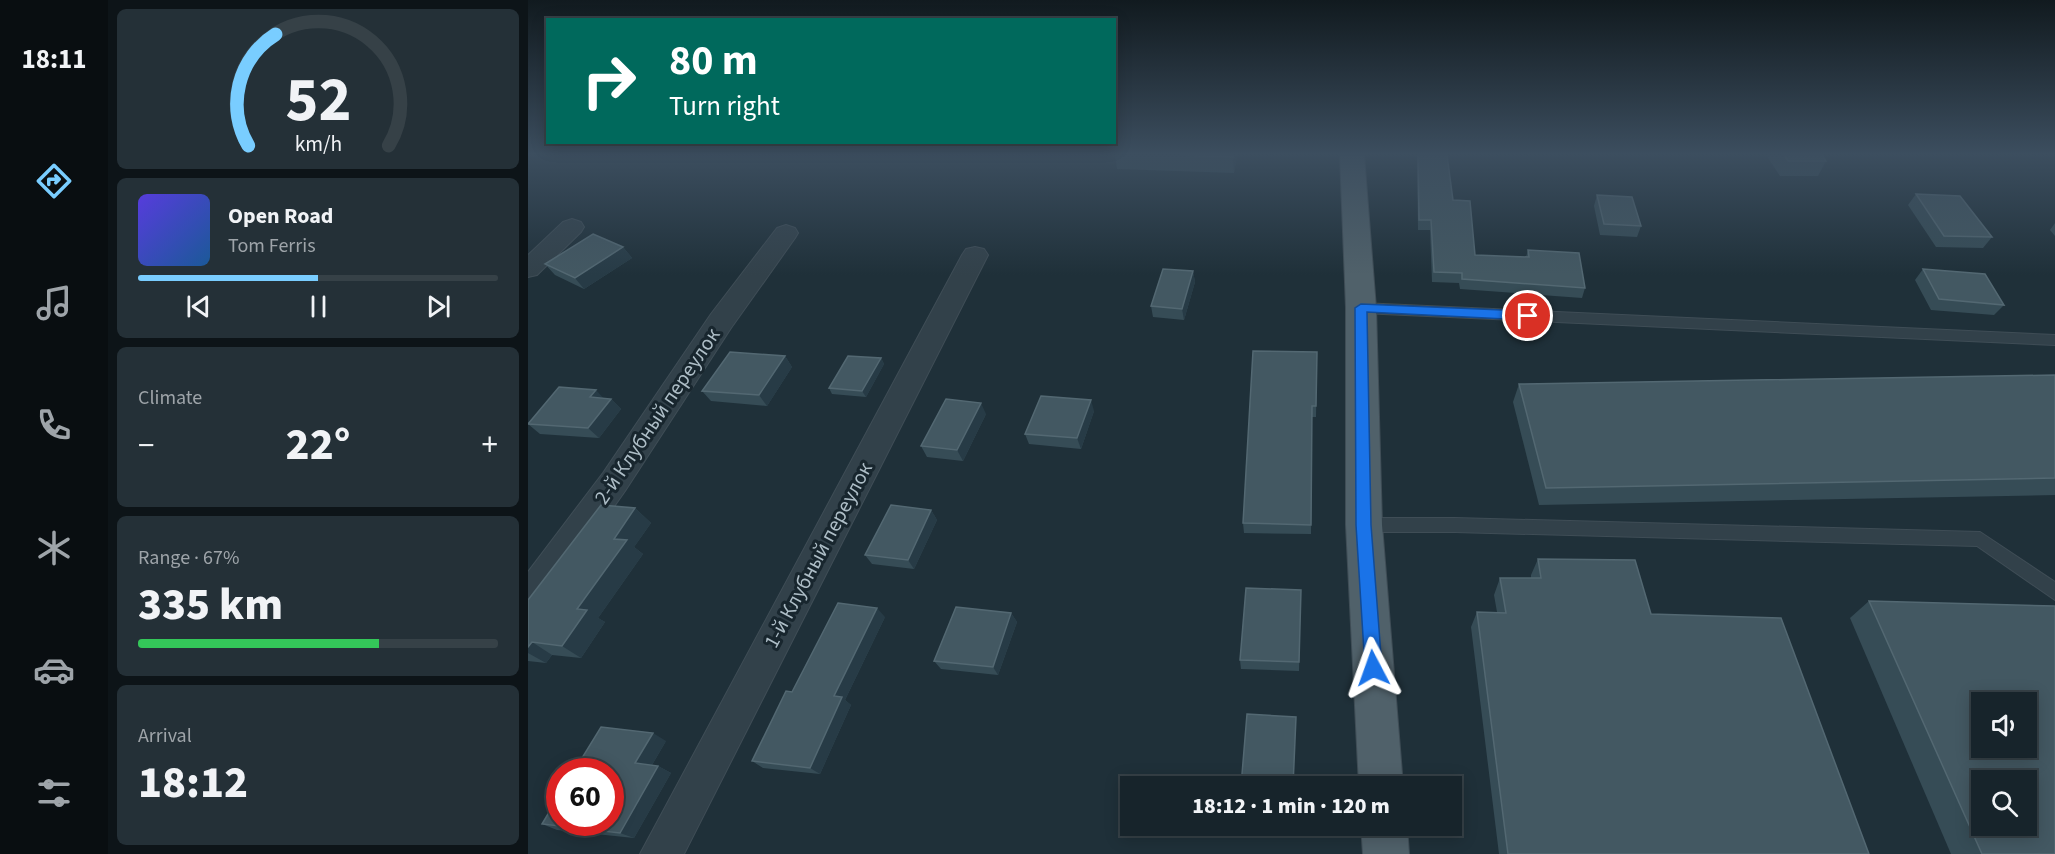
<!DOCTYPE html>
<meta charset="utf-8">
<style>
body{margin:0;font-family:"Source Sans 3",sans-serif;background:#243037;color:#f1f3f6;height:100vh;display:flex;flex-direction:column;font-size:22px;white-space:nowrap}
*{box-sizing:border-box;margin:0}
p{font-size:20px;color:#9ea4a9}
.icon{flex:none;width:33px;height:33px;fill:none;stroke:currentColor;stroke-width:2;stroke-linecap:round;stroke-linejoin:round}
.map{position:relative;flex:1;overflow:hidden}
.details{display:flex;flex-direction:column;gap:9px;padding:9px;background:#0d1418;width:420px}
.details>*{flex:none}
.banner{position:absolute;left:18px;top:18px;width:570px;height:126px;border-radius:0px;box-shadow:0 3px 15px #0003,0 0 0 2px #364147;background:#00695c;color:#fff;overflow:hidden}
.controls{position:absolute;left:1443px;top:692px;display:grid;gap:12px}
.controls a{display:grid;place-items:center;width:66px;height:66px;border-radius:0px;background:#17242b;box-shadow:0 3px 15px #0003,0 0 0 2px #364147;font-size:30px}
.speed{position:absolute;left:18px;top:758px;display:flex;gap:12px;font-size:30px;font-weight:700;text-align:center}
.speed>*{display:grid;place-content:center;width:78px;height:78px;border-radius:50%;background:#17242b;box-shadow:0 3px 15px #0003,0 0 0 2px #364147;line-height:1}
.speed .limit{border:9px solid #d22;background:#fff;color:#111}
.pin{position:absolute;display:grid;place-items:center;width:51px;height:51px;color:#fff;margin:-26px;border:3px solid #fff;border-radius:50%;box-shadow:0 2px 6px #0007}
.me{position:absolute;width:66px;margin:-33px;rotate:356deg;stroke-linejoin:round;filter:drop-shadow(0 0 4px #0008)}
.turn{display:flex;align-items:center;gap:21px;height:126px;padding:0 24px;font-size:27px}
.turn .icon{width:78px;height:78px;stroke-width:2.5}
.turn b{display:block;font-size:42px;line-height:51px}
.big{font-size:45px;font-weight:800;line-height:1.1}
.details .tile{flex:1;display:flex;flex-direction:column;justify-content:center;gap:9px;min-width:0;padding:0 21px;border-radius:9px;background:#243037}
.details .dial{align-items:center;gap:0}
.dial svg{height:156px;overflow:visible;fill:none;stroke:#364147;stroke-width:7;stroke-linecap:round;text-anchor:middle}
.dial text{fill:#f1f3f6;stroke:none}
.song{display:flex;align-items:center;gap:18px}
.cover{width:72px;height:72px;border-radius:9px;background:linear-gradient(135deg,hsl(250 70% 55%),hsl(210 70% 35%))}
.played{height:6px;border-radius:3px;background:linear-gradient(90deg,#79cdff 50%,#364147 50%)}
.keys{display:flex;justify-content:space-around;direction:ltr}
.heat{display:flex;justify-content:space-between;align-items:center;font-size:33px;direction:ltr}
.charge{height:9px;border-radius:4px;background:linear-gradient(90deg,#34c759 67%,#364147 0)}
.trip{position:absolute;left:592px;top:776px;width:342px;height:60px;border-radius:0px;background:#17242b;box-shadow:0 3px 15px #0003,0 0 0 2px #364147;font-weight:800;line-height:60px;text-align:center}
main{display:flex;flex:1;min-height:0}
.tabs{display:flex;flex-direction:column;width:108px;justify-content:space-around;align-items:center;background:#090e11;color:#9ea4a9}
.tabs .icon{width:42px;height:42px}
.tabs .selected{color:#79cdff}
.tabs b{font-size:27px;color:#f1f3f6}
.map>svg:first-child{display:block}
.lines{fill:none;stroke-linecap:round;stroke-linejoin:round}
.lane-casing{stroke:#3f4d56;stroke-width:2}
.street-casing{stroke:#3f4d56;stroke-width:2}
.primary-casing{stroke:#3f4d56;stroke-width:2}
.lane{fill:#32414a;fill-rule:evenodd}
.street{fill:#32414a;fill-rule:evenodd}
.primary{fill:#50616a;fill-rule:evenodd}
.wall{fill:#364c56}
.shaded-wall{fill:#273b46}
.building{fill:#435862;stroke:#536872;stroke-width:1.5;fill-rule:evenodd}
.route{fill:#1a73e8;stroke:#114b97;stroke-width:1.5}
.labels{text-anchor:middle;stroke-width:6;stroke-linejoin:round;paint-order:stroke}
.street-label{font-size:21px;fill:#adbdc6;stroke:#18262e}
</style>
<main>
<nav class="tabs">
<b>18:11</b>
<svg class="icon selected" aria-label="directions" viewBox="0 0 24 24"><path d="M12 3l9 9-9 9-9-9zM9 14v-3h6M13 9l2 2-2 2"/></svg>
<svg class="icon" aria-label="music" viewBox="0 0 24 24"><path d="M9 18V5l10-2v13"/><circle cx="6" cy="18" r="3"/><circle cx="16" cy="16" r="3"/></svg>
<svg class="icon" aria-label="phone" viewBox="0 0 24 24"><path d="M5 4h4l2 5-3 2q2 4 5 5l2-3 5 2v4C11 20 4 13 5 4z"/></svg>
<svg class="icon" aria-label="climate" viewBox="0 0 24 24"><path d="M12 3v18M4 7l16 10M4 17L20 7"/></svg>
<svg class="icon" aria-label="car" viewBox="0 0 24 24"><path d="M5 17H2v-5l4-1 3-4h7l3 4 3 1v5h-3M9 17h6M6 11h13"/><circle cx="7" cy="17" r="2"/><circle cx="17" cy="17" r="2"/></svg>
<svg class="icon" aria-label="filters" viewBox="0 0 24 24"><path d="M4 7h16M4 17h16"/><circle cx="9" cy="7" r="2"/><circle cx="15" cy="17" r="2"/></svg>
</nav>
<section class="details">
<div class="tile dial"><svg viewBox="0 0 100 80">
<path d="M14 69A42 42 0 1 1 86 69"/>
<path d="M14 69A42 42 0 0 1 28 12" stroke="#79cdff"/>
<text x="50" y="56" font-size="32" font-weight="700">52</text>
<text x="50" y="72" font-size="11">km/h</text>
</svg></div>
<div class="tile">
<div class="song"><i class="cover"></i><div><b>Open Road</b><p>Tom Ferris</p></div></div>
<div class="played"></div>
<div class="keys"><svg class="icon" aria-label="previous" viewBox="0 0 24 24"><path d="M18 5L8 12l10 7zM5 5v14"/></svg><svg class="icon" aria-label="pause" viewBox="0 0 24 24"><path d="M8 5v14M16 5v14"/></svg><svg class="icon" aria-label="next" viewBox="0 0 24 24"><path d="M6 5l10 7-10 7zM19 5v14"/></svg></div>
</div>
<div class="tile"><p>Climate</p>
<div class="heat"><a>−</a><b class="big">22°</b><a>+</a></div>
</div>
<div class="tile"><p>Range · 67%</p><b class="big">335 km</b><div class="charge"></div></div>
<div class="tile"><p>Arrival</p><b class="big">18:12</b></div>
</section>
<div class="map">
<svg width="1527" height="854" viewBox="0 0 1527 854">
<rect width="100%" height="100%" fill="#1f3039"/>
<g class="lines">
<defs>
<g id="lane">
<path d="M 833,303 L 1527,335 L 1527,345 L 833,313 L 826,308 Z"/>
<path d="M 836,518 L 927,518 L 1452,532 L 1527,582 L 1527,600 L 1449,546 L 927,532 L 836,532 L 830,530 L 828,525 L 830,520 Z"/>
</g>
<g id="street">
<path d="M 44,219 L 53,222 L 56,227 L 53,232 L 9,275 L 0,277 L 0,255 L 35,222 Z"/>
<path d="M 258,225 L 267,228 L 270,233 L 267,238 L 203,328 L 97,491 L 12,611 L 0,616 L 0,572 L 75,473 L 183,314 L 249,228 Z"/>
<path d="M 447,247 L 456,249 L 460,255 L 156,854 L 112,854 L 434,255 L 438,249 Z"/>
</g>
<g id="primary">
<path d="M 812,155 L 836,155 L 848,308 L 854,525 L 875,786 L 831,786 L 818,525 L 818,308 Z"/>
<path d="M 833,825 L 879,825 L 881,854 L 835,854 Z"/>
</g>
</defs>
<!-- lane casing -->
<use href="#lane" class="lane-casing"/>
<!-- street casing -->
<use href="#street" class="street-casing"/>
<!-- primary casing -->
<use href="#primary" class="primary-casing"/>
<!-- lane -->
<use href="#lane" class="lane"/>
<!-- street -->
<use href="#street" class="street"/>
<!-- primary -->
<use href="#primary" class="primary"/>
</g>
<!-- wall -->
<g class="wall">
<path d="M 587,155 L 709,155 L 706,173 L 589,169 Z"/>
<path d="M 889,155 L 919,155 L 925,200 L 947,255 L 998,257 L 1000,250 L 1057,288 L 1054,298 L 932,289 L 931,283 L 904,282 L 902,230 L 890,230 Z"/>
<path d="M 1238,155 L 1294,155 L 1298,161 L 1290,176 L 1252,176 Z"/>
<path d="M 1388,194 L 1464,237 L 1455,248 L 1408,247 L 1380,205 Z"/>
<path d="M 1069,195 L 1113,226 L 1109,237 L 1072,235 L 1066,206 Z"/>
<path d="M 1527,223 L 1527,236 L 1522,230 Z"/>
<path d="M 95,247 L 104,258 L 56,289 L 27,275 L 17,264 Z"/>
<path d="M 1395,269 L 1476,305 L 1466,315 L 1403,310 L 1387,280 Z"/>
<path d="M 665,271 L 667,282 L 656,320 L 625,317 L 623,306 Z"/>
<path d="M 789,352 L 788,417 L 784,417 L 783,534 L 716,533 L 715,523 Z"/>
<path d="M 257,356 L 264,367 L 239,406 L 183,401 L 174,391 Z"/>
<path d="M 353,358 L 356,364 L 338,397 L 304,394 L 301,388 Z"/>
<path d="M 1527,375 L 1527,495 L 1011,505 L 985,402 L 991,384 Z"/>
<path d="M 76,398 L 83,399 L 93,409 L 71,438 L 12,434 L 0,424 Z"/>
<path d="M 566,411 L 553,449 L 501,444 L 497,434 Z"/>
<path d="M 458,414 L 435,461 L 399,457 L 393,446 Z"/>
<path d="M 107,508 L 123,523 L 106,547 L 115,554 L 70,618 L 77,622 L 53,658 L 24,655 L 18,663 L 0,661 L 0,600 Z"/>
<path d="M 403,510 L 409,520 L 386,569 L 344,564 L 337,555 Z"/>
<path d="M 1010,559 L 1123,614 L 1341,854 L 971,854 L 943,627 L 949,612 L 969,612 L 966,595 L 972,578 L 1003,578 L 1003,575 Z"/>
<path d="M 773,590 L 771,671 L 713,669 L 712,660 Z"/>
<path d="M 1341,601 L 1527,854 L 1423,854 L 1322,618 Z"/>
<path d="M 483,613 L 489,622 L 470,675 L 413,669 L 406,661 Z"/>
<path d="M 357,617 L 317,700 L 323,705 L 292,774 L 235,768 L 224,761 L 264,692 Z"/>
<path d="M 138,741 L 124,765 L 130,766 L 143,773 L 106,838 L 29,830 L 14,824 Z"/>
</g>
<!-- shaded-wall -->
<g class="shaded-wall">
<path d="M 705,155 L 709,155 L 706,173 L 705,157 Z"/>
<path d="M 95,247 L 104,258 L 56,289 L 47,278 Z"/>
<path d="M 665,271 L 667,282 L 656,320 L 654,309 Z"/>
<path d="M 257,356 L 264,367 L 239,406 L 231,395 Z"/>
<path d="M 353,358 L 356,364 L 338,397 L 334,391 Z"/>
<path d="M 68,390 L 78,401 L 62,397 Z"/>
<path d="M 83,399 L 93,409 L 71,438 L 60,428 Z"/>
<path d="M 563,400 L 566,411 L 553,449 L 549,438 Z"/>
<path d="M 453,403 L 458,414 L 435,461 L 429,450 Z"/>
<path d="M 107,508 L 123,523 L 106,547 L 115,554 L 70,618 L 77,622 L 53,658 L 34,646 L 49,609 L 86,539 Z"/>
<path d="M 403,510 L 409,520 L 386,569 L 380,560 Z"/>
<path d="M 349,608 L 357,617 L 317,700 L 323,705 L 292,774 L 282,768 L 306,696 Z"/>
<path d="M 483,613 L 489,622 L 470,675 L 465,667 Z"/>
<path d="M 4,642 L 24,655 L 18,663 L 0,653 L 0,647 Z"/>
<path d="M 125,733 L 138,741 L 121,770 L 107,763 Z"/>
<path d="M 130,766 L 143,773 L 106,838 L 92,833 Z"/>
</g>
<!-- building -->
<g class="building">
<path d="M 653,155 L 705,155 L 705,157 Z"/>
<path d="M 890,155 L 919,155 L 925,200 L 942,201 L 947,255 L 1001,257 L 1000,250 L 1051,253 L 1057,288 L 934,279 L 934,273 L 906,272 L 903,220 L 891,220 Z"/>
<path d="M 1256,155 L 1294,155 L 1298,161 L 1260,161 Z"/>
<path d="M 1388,194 L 1432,196 L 1464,237 L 1416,236 Z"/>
<path d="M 1069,195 L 1104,197 L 1113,226 L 1076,224 Z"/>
<path d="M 65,234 L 95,247 L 47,278 L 17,264 Z"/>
<path d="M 635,269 L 665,271 L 654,309 L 623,306 Z"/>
<path d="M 1395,269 L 1457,274 L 1476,305 L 1411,299 Z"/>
<path d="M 725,351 L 789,352 L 788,406 L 784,406 L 783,525 L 715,523 Z"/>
<path d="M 202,352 L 257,356 L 231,395 L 174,391 Z"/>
<path d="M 320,356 L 353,358 L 334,391 L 301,388 Z"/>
<path d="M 1527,375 L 1527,478 L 1018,488 L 991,384 Z"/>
<path d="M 31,387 L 68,390 L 62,397 L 83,399 L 60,428 L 0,424 Z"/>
<path d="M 513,396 L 563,400 L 549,438 L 497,434 Z"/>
<path d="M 418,399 L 453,403 L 429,450 L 393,446 Z"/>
<path d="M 73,505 L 107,508 L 86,539 L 99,540 L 49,609 L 59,610 L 34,646 L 4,642 L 0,647 L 0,600 Z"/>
<path d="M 363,505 L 403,510 L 380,560 L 337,555 Z"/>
<path d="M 1010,559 L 1107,560 L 1123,614 L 1253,618 L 1341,854 L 980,854 L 949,612 L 978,613 L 972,578 L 1013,578 Z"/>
<path d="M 718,588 L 773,590 L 771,662 L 712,660 Z"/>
<path d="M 1341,601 L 1527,606 L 1527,854 L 1454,854 ZM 1454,702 L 1498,702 L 1498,747 L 1454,747 ZM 1454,780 L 1498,780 L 1498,825 L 1454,825 Z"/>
<path d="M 310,603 L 349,608 L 306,696 L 314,697 L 282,768 L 224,761 L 258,691 L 264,692 Z"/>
<path d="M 428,607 L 483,613 L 465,667 L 406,661 Z"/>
<path d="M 719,714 L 768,717 L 765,786 L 713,786 Z"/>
<path d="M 73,727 L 125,733 L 107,763 L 130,766 L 92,833 L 14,824 L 32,794 L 32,822 L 82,822 L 82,771 L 46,771 Z"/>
</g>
<!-- sky -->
<linearGradient id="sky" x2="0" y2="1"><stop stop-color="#111a1f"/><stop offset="0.56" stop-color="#3c4e5f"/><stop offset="1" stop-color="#3c4e5f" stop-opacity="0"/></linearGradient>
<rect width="1527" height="275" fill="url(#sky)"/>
<!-- route -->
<path class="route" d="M 833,304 L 1000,311 L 1007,316 L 1000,320 L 839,312 L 843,525 L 854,668 L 851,673 L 845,676 L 839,673 L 837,668 L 828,525 L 827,308 Z"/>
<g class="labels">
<!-- street labels -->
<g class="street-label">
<text transform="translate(129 416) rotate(-56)" y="7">2-й Клубный переулок</text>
<text transform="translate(290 555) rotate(-62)" y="7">1-й Клубный переулок</text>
</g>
</g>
</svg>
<div class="controls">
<a><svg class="icon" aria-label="sound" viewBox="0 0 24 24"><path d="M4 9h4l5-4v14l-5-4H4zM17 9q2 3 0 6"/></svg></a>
<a><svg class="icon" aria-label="search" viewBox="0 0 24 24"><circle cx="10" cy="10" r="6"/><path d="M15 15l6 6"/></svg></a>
</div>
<div class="speed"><div class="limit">60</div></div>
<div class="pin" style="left:1000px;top:316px;background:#d93025"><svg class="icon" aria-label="arrive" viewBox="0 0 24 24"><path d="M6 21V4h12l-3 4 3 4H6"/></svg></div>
<svg class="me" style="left:845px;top:668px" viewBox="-20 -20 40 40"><path d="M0-17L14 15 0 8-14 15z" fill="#1a73e8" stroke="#fff" stroke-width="4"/></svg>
<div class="trip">18:12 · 1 min · 120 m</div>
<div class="banner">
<div class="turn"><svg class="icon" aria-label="right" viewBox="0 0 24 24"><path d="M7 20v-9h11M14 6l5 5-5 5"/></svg><div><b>80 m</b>Turn right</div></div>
</div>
</div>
</main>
